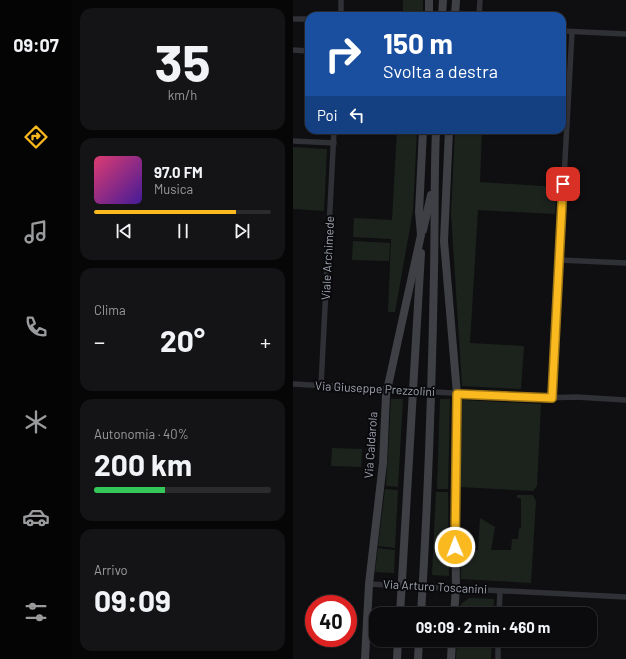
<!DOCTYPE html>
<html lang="it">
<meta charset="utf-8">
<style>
body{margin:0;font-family:Barlow,sans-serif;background:#141416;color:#f1f3f6;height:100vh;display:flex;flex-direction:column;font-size:15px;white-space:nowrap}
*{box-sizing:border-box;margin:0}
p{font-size:13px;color:#9a9b9d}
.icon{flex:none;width:22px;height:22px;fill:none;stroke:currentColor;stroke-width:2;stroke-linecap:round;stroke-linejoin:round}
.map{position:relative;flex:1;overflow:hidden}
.drawer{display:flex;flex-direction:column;gap:8px;padding:8px;background:#060607;width:221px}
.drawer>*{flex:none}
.top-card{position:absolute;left:12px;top:12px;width:261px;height:122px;border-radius:12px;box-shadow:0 1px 3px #0004,0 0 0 1px #2b2b2e;background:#1a4fa0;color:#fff;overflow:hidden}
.speed{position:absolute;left:12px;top:595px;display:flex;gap:8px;font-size:20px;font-weight:700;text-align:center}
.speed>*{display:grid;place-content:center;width:52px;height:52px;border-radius:50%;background:#0b0b0d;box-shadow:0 1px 3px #0004,0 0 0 1px #2b2b2e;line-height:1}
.speed .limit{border:6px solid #d22;background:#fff;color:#111}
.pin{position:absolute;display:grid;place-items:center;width:34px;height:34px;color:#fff;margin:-17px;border-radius:8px;box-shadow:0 2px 6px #0006}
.me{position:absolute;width:44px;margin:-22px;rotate:359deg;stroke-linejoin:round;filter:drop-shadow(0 0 3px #0008)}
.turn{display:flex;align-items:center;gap:14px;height:84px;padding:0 12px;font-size:18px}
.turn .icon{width:52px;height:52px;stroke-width:2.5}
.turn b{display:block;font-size:28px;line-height:34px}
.then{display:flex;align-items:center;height:38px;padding:0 12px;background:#0003;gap:8px;font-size:15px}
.big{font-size:30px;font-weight:700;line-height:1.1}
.drawer .card{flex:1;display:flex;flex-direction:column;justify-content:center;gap:6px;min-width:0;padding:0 14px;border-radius:12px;background:#141416}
.drawer .dial{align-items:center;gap:0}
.dial b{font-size:52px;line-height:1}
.song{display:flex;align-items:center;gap:12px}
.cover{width:48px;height:48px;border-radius:6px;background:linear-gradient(135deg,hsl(340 70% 55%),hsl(260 70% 35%))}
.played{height:4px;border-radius:2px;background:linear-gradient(90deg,#f9b91f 80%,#2b2b2e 80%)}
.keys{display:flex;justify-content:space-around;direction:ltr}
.heat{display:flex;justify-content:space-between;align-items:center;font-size:22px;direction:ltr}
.charge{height:6px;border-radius:3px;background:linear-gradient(90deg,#34c759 40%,#2b2b2e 0)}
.trip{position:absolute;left:76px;top:607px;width:228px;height:40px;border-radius:12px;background:#0b0b0d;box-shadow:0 1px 3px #0004,0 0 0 1px #2b2b2e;font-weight:700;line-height:40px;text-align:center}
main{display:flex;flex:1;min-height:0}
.dock{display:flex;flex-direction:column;width:72px;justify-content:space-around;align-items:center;background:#040405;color:#9a9b9d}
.dock .icon{width:28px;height:28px}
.dock .selected{color:#f9b91f}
.dock b{font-size:18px;color:#f1f3f6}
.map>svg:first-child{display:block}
.green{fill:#1c231d}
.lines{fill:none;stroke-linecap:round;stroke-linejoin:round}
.street{stroke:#303136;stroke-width:5.5}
.secondary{stroke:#3e4046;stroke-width:8}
.route-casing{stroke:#a27814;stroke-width:10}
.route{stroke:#f9b91f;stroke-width:7}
.labels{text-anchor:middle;stroke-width:4;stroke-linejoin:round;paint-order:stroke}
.street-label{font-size:12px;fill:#a0a5b2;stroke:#0a0a0c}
</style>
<main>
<nav class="dock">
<b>09:07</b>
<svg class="icon selected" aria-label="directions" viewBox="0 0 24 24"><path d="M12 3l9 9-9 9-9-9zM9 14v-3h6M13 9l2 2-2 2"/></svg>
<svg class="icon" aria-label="music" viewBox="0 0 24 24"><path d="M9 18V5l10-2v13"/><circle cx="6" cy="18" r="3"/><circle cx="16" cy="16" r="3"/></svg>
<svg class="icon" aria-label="phone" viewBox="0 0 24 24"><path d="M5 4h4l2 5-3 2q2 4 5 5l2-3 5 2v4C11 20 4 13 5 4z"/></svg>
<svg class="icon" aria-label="climate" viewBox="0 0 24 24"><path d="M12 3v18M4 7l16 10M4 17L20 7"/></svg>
<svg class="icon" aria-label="car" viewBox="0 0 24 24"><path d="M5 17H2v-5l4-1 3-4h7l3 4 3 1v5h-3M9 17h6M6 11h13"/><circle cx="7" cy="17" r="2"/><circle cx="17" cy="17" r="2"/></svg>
<svg class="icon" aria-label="filters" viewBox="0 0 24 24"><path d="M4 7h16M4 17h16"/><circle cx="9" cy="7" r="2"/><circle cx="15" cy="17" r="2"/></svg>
</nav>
<section class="drawer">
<div class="card dial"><b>35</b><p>km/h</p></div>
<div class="card">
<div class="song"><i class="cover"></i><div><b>97.0 FM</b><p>Musica</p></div></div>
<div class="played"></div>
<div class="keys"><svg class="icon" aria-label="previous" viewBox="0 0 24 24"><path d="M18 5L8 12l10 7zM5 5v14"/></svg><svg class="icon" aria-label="pause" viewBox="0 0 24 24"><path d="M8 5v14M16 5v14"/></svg><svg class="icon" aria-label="next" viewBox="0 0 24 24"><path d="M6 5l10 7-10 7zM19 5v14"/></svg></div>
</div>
<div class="card"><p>Clima</p>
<div class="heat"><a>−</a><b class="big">20°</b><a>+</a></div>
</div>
<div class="card"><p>Autonomia · 40%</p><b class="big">200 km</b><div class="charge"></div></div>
<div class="card"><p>Arrivo</p><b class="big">09:09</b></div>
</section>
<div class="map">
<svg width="333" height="659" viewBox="0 0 333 659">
<rect width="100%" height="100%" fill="#0f0f11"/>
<!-- green -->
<g class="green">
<rect x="110" y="0" width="20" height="16"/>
<path d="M 104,130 L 124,130 L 120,211 L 102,312 L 95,312 L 98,239 L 60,237 L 61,218 L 99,220 Z"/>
<path d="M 162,130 L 189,130 L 187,182 L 264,187 L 262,214 L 185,210 L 177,343 L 231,346 L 228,389 L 169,386 L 158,213 Z"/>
<path d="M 0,147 L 34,149 L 31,211 L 0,209 Z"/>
<path d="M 60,241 L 97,243 L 96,261 L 59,260 Z"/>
<path d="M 98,399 L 110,399 L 105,487 L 93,486 Z"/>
<path d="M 147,399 L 157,399 L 155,489 L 144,489 Z"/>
<path d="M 169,400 L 248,404 L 244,486 L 240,491 L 167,487 Z"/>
<path d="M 39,448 L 69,449 L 68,467 L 38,466 Z"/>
<path d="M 92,489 L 105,490 L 102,548 L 85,546 Z"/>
<path d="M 143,492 L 155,492 L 156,576 L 139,575 Z"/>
<path d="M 224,495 L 240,495 L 243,501 L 238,583 L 168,579 L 167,550 L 185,550 L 187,518 L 202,527 L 198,550 L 218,550 L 219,539 L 225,539 L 226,529 L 228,528 L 228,498 L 224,498 Z"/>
<path d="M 85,548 L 102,550 L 101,573 L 82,572 Z"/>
<path d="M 176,598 L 201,599 L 200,614 L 166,614 L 168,604 Z"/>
<path d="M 164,640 L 199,640 L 198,659 L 163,659 Z"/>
</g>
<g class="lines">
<!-- street -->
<g class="street">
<path d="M 48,16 L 48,0"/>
<path d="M 186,16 L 187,0"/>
<path d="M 0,19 L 16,19"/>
<path d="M 269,31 L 333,34"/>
<path d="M 0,50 L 16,51"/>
<path d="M 0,141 L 41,143"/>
<path d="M 266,260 L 333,263"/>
<path d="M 0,384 L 249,398 L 283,397 L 333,400"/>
<path d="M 28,386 L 41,130"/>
<path d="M 259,398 L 279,32"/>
<path d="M 76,584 L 333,597"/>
<path d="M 206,614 L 207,591"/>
<path d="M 205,659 L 205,640"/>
</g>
<!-- secondary -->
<g class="secondary">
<path d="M 136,16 L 136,0"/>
<path d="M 149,16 L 150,0"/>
<path d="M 162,16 L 163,0"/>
<path d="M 156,130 L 151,241 L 164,394 L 162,515 L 163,588 L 161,614"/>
<path d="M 130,230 L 138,195"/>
<path d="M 107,614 L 128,253"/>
<path d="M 128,614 C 135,500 139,386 141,272 C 142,225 141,177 143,130"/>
<path d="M 72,659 L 76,584 L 90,463 L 93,395 L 128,235 L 126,212 L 130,130"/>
<path d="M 104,659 L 105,640"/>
<path d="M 125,659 L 126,640"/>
<path d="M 158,659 L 159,640"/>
</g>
</g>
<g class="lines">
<defs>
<path id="route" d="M 162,547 L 164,394 L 259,398 L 270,184"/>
</defs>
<!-- route casing -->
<use href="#route" class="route-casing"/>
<!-- route -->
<use href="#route" class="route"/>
</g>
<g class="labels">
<!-- street labels -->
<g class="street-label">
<text transform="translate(35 258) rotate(-87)" y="4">Viale Archimede</text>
<text transform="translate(82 389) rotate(3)" y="4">Via Giuseppe Prezzolini</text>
<text transform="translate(78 445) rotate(-86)" y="4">Via Caldarola</text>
<text transform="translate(142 587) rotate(3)" y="4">Via Arturo Toscanini</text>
</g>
</g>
</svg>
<div class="speed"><div class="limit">40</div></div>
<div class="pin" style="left:270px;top:184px;background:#d93025"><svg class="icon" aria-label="arrive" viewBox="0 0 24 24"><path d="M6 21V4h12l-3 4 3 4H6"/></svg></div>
<svg class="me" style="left:162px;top:547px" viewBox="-20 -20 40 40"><circle r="17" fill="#f9b91f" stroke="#fff" stroke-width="3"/><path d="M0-11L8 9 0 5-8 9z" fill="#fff"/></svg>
<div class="trip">09:09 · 2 min · 460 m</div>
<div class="top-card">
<div class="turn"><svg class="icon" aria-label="right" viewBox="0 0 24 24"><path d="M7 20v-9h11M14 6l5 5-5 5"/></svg><div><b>150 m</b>Svolta a destra</div></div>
<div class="then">Poi<svg class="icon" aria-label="left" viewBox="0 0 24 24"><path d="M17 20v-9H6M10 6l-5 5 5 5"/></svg></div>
</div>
</div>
</main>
